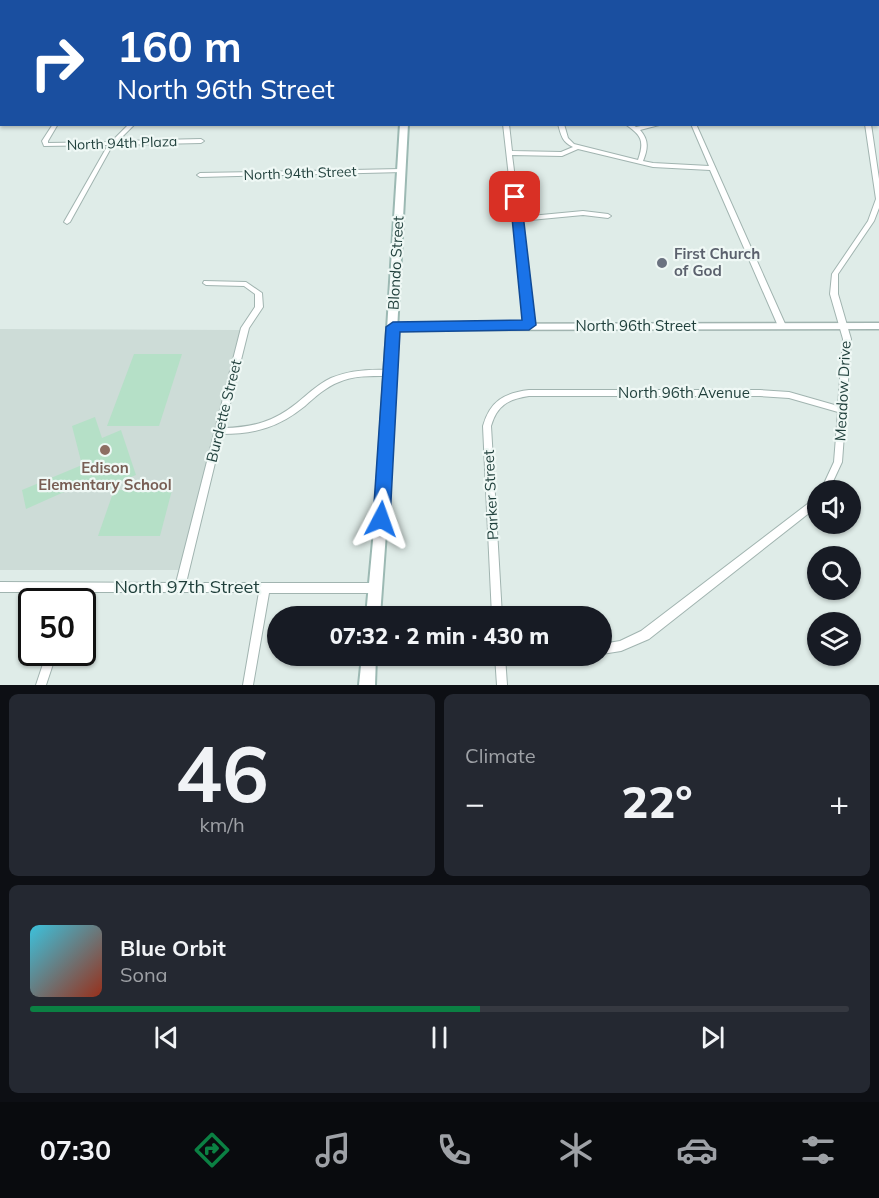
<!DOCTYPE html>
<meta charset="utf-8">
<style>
body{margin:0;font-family:Mulish,sans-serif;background:#242831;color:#f1f3f6;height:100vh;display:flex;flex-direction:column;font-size:22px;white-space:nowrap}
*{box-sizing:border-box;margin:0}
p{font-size:20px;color:#9ea1a6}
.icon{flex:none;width:33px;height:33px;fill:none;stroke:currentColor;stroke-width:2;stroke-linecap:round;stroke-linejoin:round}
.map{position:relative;height:685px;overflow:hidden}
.details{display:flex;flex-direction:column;gap:9px;padding:9px;background:#0d0f14;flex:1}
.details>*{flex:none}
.hud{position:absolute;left:0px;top:0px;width:879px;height:126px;box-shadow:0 2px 4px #0004;background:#1a4fa0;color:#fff;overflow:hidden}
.tools{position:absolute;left:807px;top:480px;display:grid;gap:12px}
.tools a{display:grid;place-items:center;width:54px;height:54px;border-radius:50%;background:#171b24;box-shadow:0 2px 4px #0004;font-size:30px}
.speed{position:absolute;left:18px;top:588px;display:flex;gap:12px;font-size:30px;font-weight:700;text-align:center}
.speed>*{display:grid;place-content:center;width:78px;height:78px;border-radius:50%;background:#171b24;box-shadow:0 2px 4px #0004;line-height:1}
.speed .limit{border:3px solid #111;border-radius:9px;background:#fff;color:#111}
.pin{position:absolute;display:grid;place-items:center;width:51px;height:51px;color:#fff;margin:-26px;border-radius:12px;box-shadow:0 3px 9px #0006}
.me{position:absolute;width:66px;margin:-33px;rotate:4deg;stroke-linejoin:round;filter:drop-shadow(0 0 4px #0008)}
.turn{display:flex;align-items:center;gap:21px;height:126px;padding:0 18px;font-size:27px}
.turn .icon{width:78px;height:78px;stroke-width:2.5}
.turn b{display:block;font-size:42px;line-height:51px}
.big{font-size:45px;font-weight:800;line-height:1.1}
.details .card{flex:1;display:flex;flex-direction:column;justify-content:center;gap:9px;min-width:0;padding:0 21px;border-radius:9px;background:#242831}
.details .dial{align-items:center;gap:0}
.dial b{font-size:78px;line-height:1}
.song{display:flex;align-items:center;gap:18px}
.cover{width:72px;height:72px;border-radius:9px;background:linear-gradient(135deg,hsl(190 70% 55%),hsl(10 70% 35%))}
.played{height:6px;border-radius:3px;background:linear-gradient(90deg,#0b8043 55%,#363941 55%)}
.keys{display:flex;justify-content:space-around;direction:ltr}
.heat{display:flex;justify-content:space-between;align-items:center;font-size:33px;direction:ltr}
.details .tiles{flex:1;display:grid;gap:9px;grid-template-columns:1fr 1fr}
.card:last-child{grid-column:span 2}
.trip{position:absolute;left:267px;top:606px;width:345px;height:60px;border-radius:30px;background:#171b24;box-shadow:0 2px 4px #0004;font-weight:800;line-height:60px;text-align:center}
.dock{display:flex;height:96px;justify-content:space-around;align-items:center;background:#090b0e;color:#9ea1a6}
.dock .icon{width:42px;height:42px}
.dock .active{color:#0b8043}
.dock b{font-size:27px;color:#f1f3f6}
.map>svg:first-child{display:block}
.built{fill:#cddcd7}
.green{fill:#b5e0c7}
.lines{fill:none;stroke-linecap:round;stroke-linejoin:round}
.minor-casing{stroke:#a1b4b0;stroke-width:2}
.tertiary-casing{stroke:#a1b4b0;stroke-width:3}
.secondary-casing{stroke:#9cb9b3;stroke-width:4}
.minor{fill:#fff;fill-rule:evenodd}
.tertiary{fill:#fff;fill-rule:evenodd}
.secondary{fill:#fff;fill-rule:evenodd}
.route{fill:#1a73e8;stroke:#114b97;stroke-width:1.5}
.worship-dot{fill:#6b7280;stroke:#eff8f5;stroke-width:2}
.education-dot{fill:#8d6e63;stroke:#eff8f5;stroke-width:2}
.labels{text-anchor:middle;stroke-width:4.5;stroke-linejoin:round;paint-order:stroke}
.far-street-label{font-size:14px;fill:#1e3e3a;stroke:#eff8f5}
.worship-label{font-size:15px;font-weight:bold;fill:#5b616d;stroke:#eff8f5;text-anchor:start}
.street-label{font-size:15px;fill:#1e3e3a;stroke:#eff8f5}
.education-label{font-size:15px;font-weight:bold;fill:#785e54;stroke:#eff8f5}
.near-street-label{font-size:18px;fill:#1e3e3a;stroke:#eff8f5}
</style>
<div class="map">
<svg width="879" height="685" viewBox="0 0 879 685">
<rect width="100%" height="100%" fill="#dfece8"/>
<!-- built -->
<path class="built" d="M 0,329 L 240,330 L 179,570 L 0,570 Z"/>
<!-- green -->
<g class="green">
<path d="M 134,354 L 182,354 L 159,426 L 107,426 Z"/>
<path d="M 95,417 L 102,438 L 121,430 L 136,475 L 95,492 L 91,480 L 26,509 L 22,490 L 82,465 L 72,426 Z"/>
<path d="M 114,490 L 172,490 L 160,536 L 98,536 Z"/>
</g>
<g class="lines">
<defs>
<g id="minor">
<path d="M 69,0 L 73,0 L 72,2 L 67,2 Z"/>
<path d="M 181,0 L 188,0 L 185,2 L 176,2 Z"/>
<path d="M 327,0 L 341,2 L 330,2 Z"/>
<path d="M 491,0 L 494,0 L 494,2 L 490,2 Z"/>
<path d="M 635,0 L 639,0 L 640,2 L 636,2 Z"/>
<path d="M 743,0 L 747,0 L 748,2 L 744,2 Z"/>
<path d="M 868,0 L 872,0 L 874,2 L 869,2 Z"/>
<rect x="878" y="13" width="1" height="6"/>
<rect x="0" y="23" width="2" height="2"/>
<path d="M 0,91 L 2,91 L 2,95 L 0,96 Z"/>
<path d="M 53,124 L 58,124 L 48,141 L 48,143 L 111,142 L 129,124 L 135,124 L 118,141 L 201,139 L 204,141 L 201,143 L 114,145 L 111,148 L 70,222 L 67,224 L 64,222 L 108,145 L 44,146 L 42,141 Z"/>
<path d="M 503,124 L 509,124 L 512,151 L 561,152 L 573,147 C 562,142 561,135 558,124 L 564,124 L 568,138 L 574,144 L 638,160 C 645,140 641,135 625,124 L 632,124 L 636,127 L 650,124 L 663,124 L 640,130 C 649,140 648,149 643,161 L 653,163 L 709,166 L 691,124 L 696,124 L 786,326 L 785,328 L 782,329 L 778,326 L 710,170 L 653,167 L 578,149 L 562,156 L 512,155 L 520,217 L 583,211 L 608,214 L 611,216 L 608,218 L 583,215 L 520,221 L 533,325 L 529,328 L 526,327 Z"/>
<path d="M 865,124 L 871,124 L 879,179 L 879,208 L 874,221 L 838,274 L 838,294 L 851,339 L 842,462 L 829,490 L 821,490 L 834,462 L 838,412 L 789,398 L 760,396 L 529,396 C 509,399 497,405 491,426 L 502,616 L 492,616 L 483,426 C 490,401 504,393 529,390 L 760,390 L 789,392 L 838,406 L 843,339 L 830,294 L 832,274 L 868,221 L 876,199 Z"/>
<path d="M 401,169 L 404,171 L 403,172 L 200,177 L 197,175 L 200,173 Z"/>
<path d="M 204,281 L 246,282 L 262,293 L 263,307 L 249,328 L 224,428 C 254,427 273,422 297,403 C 308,394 318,384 331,378 C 350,370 370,369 390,370 L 393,371 L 394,373 L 393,375 L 390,376 C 373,376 355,375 339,382 C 326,387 315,397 305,406 C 279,427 256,434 222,434 L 186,583 L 375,583 L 378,585 L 380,588 L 378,591 L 375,593 L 269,593 L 253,685 L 243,685 L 259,592 L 77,592 L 74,602 L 64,602 L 67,592 L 0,592 L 0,582 L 176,583 L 241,328 L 255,307 L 255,294 L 244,286 L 206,285 L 203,283 Z"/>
<path d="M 818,496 L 818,506 L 649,639 L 621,651 L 602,654 L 602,644 L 620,641 L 641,631 Z"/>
<path d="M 47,652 L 57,652 L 46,685 L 36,685 Z"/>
<path d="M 495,656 L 505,656 L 507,685 L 497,685 Z"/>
</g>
<path id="tertiary" d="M 879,323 L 879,329 L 393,330 L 389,327 L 393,324 Z"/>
<g id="secondary">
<rect x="410" y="0" width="6" height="2"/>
<path d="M 400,124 L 408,124 L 387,519 L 380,616 L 366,616 L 375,519 Z"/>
<path d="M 362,656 L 376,656 L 375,685 L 359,685 Z"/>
</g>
</defs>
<!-- minor casing -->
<use href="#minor" class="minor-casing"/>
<!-- tertiary casing -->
<use href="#tertiary" class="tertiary-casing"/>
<!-- secondary casing -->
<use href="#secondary" class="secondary-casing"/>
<!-- minor -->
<use href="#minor" class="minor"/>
<!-- tertiary -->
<use href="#tertiary" class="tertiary"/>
<!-- secondary -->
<use href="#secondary" class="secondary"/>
</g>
<!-- route -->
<path class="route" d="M 515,194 L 521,197 L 536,325 L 529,330 L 400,332 L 390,519 L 387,524 L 381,527 L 375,524 L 373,519 L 386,327 L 393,322 L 522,320 L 510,197 Z"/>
<!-- markers -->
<circle class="worship-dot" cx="662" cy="263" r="6"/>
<circle class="education-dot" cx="105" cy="450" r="6"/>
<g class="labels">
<!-- far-street labels -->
<g class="far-street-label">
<text transform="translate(122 143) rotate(-2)" y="5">North 94th Plaza</text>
<text transform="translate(300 173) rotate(-2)" y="5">North 94th Street</text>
</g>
<!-- worship labels -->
<g class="worship-label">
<text x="674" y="259">First Church<tspan x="674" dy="17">of God</tspan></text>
</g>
<!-- street labels -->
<g class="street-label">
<text transform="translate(396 263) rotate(-87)" y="5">Blondo Street</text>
<text x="636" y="331">North 96th Street</text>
<text transform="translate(843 391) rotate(-87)" y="5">Meadow Drive</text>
<text x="684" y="398">North 96th Avenue</text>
<text transform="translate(224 411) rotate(-76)" y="5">Burdette Street</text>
<text transform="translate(491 495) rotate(-93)" y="5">Parker Street</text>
</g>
<!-- education labels -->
<g class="education-label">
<text x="105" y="473">Edison<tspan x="105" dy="17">Elementary School</tspan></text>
</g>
<!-- near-street labels -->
<g class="near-street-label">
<text x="187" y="593">North 97th Street</text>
</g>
</g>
</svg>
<div class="tools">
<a><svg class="icon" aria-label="sound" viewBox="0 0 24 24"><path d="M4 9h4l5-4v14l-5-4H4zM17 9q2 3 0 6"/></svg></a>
<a><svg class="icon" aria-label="search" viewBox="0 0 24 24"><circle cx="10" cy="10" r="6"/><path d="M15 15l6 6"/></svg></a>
<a><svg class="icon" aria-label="layers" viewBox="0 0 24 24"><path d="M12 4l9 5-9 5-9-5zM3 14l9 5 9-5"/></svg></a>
</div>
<div class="speed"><div class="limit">50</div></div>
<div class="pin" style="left:515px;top:197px;background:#d93025"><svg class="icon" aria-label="arrive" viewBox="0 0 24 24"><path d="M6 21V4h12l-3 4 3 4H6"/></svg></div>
<svg class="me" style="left:381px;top:519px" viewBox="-20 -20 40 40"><path d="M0-17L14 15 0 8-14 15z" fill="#1a73e8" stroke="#fff" stroke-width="4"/></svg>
<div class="trip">07:32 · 2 min · 430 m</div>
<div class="hud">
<div class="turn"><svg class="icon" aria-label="right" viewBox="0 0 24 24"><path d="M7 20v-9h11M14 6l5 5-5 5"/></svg><div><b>160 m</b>North 96th Street</div></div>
</div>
</div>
<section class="details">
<div class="tiles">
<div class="card dial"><b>46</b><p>km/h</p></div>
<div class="card"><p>Climate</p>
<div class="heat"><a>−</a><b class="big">22°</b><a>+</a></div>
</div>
<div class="card">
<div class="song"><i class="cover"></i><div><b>Blue Orbit</b><p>Sona</p></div></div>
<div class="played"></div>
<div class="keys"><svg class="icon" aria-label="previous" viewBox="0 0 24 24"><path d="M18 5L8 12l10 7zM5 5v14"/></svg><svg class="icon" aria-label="pause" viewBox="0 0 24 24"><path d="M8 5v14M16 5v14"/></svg><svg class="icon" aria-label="next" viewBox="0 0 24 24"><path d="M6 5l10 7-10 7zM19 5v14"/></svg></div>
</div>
</div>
</section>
<nav class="dock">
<b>07:30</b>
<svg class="icon active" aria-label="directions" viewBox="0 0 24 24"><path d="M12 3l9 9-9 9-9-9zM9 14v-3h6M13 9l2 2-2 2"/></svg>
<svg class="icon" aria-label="music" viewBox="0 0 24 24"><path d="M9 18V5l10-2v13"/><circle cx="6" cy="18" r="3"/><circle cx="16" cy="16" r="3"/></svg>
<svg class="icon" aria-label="phone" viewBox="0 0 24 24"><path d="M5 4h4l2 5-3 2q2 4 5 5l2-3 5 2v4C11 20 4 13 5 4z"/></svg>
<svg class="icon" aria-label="climate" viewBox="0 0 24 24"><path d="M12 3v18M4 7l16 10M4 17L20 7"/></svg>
<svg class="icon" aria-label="car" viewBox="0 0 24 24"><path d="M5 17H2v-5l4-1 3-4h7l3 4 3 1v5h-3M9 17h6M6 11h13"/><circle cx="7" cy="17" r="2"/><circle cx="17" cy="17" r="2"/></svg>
<svg class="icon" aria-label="filters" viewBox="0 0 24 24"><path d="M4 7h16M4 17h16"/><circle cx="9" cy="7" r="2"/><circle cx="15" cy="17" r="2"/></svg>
</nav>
